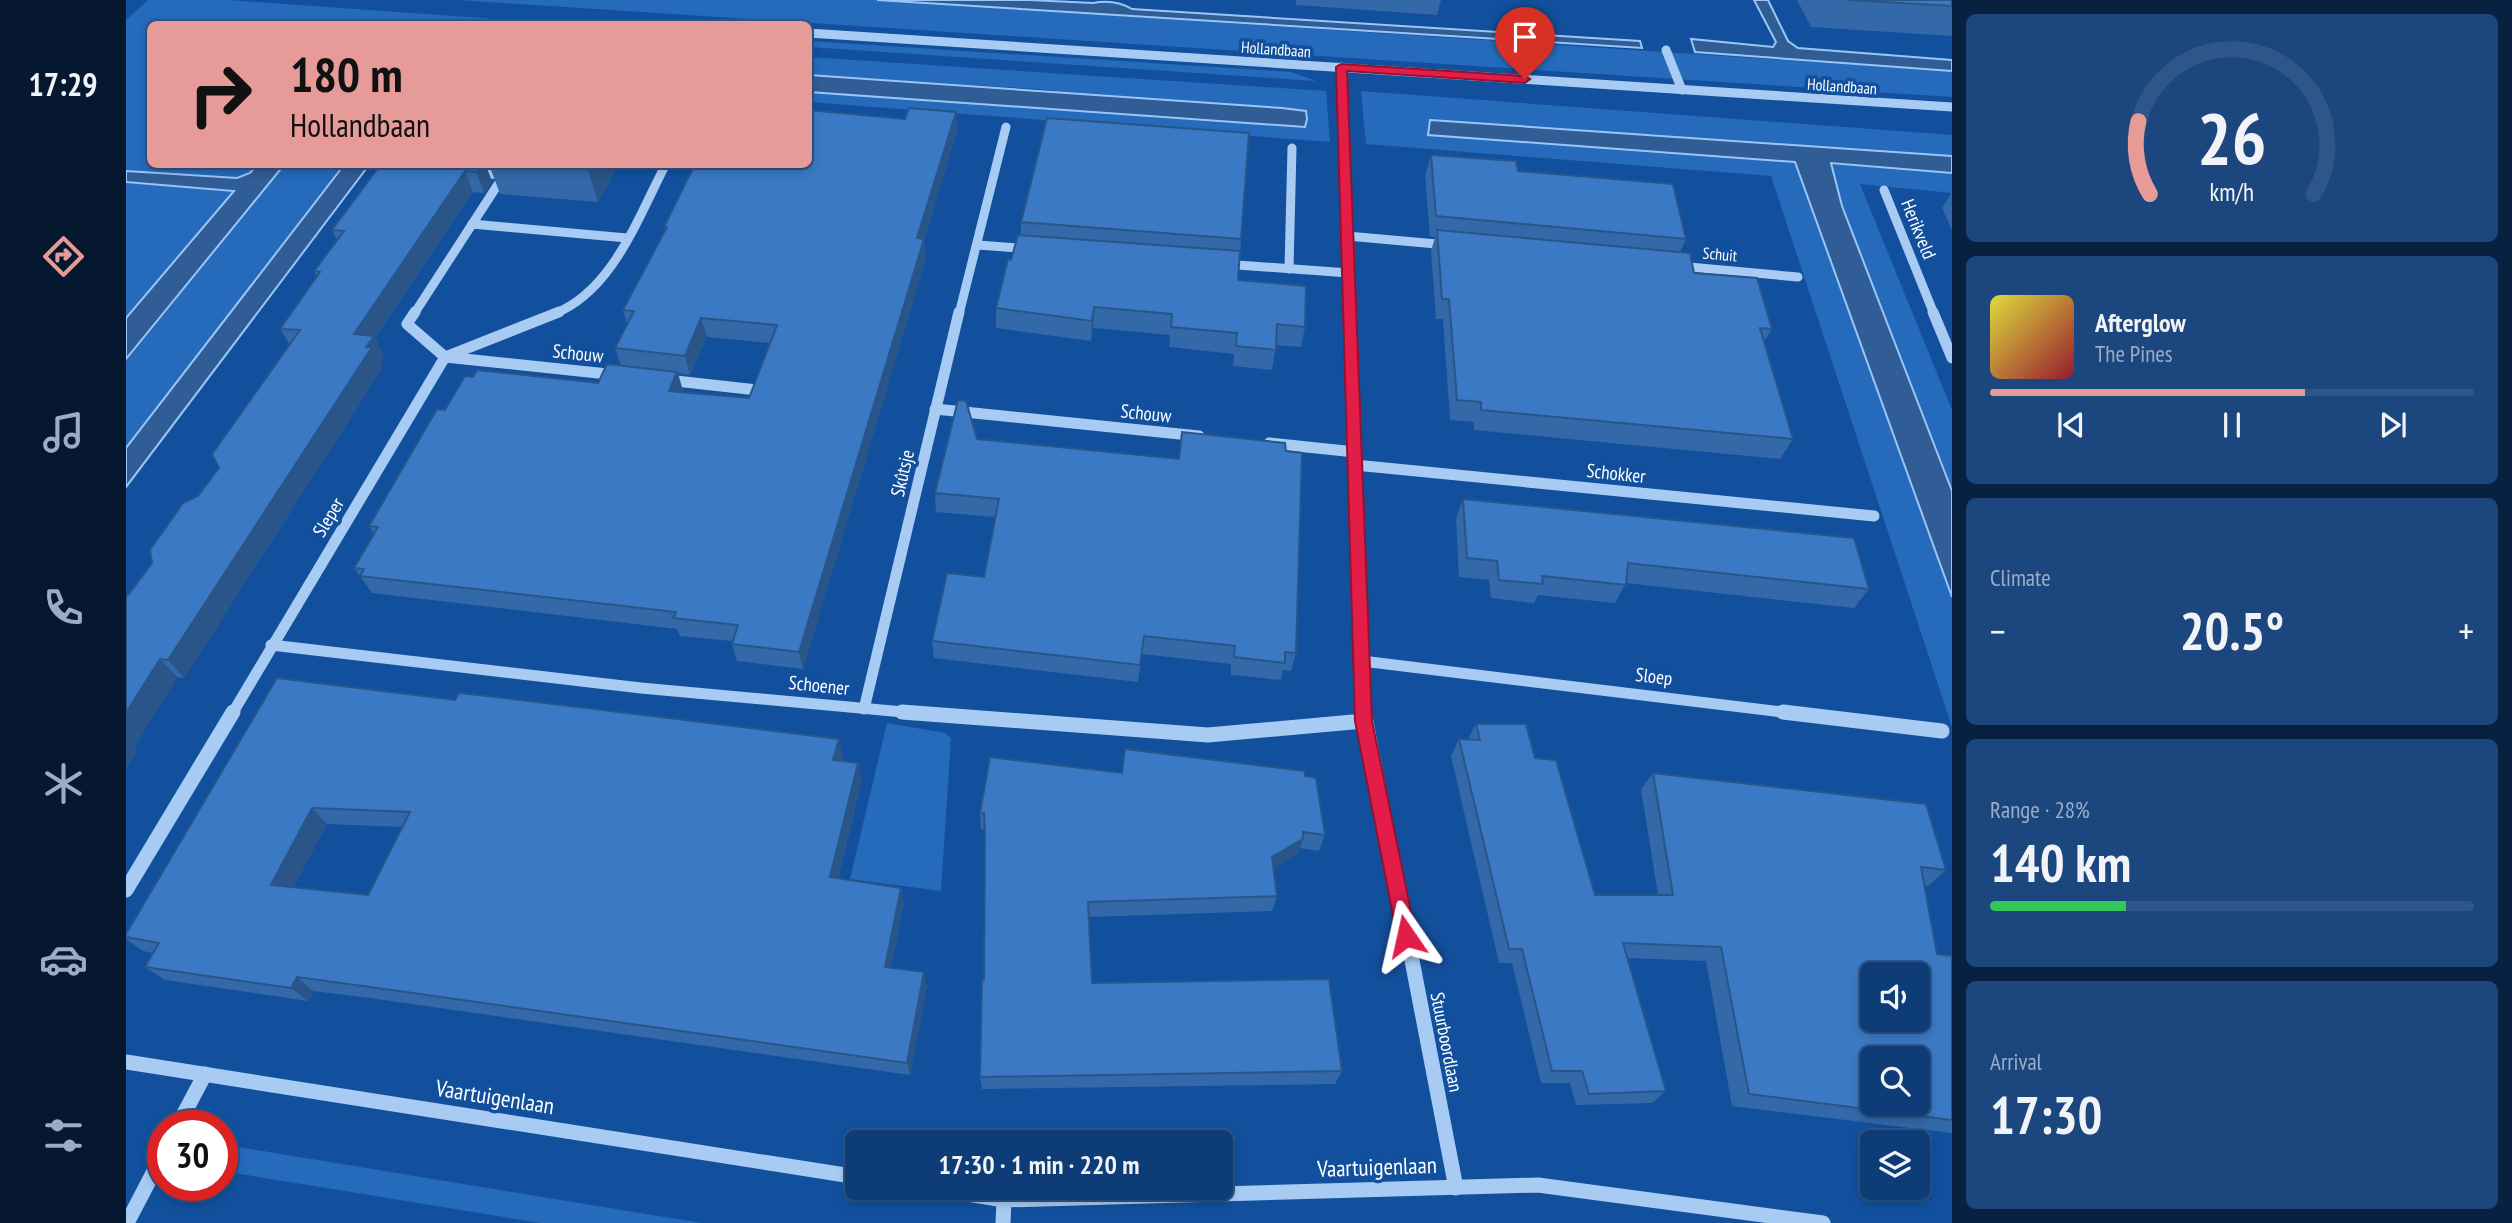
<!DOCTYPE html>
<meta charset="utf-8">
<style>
body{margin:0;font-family:"PT Sans Narrow",sans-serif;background:#1c477e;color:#f1f3f6;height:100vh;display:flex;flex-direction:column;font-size:26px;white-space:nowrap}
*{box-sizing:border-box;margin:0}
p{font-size:23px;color:#9badc5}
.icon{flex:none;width:38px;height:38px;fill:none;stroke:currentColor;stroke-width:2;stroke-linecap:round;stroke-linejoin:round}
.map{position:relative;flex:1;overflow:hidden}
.drawer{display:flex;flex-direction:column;gap:14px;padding:14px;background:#082141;width:560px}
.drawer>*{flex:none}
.guide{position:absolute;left:21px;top:21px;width:665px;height:147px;border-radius:10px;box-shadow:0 4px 10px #0003,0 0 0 2px #2e5688;background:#e69b98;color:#111;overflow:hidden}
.controls{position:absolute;left:1734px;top:962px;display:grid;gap:14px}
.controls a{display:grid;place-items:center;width:70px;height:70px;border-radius:10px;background:#0e3c76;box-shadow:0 4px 10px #0003,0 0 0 2px #2e5688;font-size:35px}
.speed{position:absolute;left:21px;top:1110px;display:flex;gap:14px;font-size:35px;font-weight:700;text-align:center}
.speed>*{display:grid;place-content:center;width:91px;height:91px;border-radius:50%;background:#0e3c76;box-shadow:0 4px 10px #0003,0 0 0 2px #2e5688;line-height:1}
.speed .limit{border:10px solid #d22;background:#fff;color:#111}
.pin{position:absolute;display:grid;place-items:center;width:60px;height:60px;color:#fff;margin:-72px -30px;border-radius:50% 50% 50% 0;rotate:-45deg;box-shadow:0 0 7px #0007}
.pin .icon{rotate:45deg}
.me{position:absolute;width:77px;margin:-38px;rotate:349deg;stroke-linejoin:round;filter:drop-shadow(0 0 5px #0008)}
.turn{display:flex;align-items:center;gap:24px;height:147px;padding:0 28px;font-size:32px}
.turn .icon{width:91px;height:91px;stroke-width:2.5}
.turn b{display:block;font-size:49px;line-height:60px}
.big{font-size:52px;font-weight:800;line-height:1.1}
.drawer .tile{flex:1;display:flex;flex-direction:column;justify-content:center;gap:10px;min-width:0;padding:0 24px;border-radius:10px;background:#1c477e}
.drawer .dial{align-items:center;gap:0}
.dial svg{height:182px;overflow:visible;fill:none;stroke:#2e5688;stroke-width:7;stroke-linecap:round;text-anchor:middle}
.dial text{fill:#f1f3f6;stroke:none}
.song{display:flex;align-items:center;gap:21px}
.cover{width:84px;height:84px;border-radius:10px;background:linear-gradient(135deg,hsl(60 70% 55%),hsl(350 70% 35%))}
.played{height:7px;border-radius:4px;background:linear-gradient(90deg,#e69b98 65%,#2e5688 65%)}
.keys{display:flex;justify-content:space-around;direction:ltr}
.heat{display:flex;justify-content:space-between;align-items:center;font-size:38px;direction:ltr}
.charge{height:10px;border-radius:5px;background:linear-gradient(90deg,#34c759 28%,#2e5688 0)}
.trip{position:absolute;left:719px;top:1130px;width:388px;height:70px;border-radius:10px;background:#0e3c76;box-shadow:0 4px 10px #0003,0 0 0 2px #2e5688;font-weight:800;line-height:70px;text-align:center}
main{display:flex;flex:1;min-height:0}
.tab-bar{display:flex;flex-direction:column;width:126px;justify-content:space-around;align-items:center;background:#06182f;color:#9badc5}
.tab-bar .icon{width:49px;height:49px}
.tab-bar .current{color:#e69b98}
.tab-bar b{font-size:32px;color:#f1f3f6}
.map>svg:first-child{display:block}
.green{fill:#256abb}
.water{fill:#305d95;stroke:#9ac6f7;stroke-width:2}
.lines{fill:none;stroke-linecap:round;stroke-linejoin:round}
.minor-far2{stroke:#a8cbf4;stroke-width:9}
.minor-far1{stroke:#a8cbf4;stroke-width:11}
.minor{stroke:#a8cbf4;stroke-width:15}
.wall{fill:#3368a9;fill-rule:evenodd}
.shaded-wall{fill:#295589}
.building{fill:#3b79c4;stroke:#295589;stroke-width:2;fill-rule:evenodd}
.route{fill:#e11d48;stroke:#92132f;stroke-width:2}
.labels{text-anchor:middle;stroke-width:7;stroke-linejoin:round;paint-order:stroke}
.far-street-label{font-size:16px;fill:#fff;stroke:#12509d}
.street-label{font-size:19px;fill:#fff;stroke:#12509d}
.near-street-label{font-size:23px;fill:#fff;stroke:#12509d}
</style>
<main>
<nav class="tab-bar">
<b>17:29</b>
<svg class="icon current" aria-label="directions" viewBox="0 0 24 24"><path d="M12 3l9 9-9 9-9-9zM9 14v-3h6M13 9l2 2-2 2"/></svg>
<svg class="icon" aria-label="music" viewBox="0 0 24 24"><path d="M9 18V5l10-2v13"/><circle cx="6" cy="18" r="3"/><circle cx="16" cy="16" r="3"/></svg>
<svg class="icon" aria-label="phone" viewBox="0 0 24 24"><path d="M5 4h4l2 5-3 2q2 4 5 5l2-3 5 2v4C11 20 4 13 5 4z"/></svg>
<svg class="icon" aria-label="climate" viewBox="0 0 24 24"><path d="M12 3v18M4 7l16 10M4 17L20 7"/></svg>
<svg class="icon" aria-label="car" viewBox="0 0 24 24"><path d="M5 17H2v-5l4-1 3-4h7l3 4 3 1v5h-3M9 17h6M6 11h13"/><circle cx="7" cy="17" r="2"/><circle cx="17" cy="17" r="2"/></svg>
<svg class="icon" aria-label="filters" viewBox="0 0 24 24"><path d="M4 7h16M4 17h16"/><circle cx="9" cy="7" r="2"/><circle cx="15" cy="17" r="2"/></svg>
</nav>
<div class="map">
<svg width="1826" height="1223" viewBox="0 0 1826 1223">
<rect width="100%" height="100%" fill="#12509d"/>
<!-- green -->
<g class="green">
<path d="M 22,0 L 103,0 L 442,24 L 24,24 L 24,164 L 131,165 L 124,173 L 111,178 L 0,171 L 0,20 Z"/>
<path d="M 331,0 L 751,0 L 1826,71 L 1826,97 Z"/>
<path d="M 683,41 L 1165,72 L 1190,81 L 683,47 Z"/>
<path d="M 682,57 L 1200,91 L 1204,142 L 683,102 L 683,92 L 1178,127 L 1181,119 L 912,89 L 683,75 Z"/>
<path d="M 1235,91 L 1826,135 L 1826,156 L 1304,120 L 1302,135 L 1669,162 L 1826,597 L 1826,727 L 1645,176 L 1240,144 Z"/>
<path d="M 1705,163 L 1826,173 L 1826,193 L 1734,184 L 1826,410 L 1826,491 L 1716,206 Z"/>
<path d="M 158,165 L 218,165 L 0,448 L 0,359 Z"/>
<path d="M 0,182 L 109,191 L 0,318 Z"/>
<path d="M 761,723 L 819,733 L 825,738 L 815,891 L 724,879 Z"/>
<path d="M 106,1146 L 575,1223 L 414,1223 L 96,1171 L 96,1165 Z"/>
</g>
<!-- water -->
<g class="water">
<path d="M 751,0 L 904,0 L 967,3 C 982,0 994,2 1006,9 L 1514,41 L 1516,48 Z"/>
<path d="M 1628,0 L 1642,0 L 1662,41 L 1672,48 L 1826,60 L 1826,71 L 1569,52 L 1565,39 L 1647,47 L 1650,42 Z"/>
<path d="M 683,75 L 1156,108 L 1180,111 L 1181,119 L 1179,127 L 683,92 Z"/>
<path d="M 1304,120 L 1826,156 L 1826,173 L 1705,163 L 1716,206 L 1826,491 L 1826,597 L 1669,162 L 1302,135 Z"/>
<path d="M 131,165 L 158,165 L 0,359 L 0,318 L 108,191 L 0,182 L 0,171 L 111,178 L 124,173 Z"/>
<path d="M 218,165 L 243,165 L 0,487 L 0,448 Z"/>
</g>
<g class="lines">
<!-- minor-far2 -->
<g class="minor-far2">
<path d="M 682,33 L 1826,107"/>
<path d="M 1540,50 L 1556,90"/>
<path d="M 1215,67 L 1224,314"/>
<path d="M 1758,190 L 1808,314"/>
<path d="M 346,224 L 501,238"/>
<path d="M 1221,236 L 1322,245"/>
<path d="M 852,245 L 905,249"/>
<path d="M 1097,264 L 1223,273"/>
<path d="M 1552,266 L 1672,277"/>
<path d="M 1163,269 L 1166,148"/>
<path d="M 288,314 L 378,175 L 349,173"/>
<path d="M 428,314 C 487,291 512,217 540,164"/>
<path d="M 833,314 L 880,127"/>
</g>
<!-- minor-far1 -->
<g class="minor-far1">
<path d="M 289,312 L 281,324 L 319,357 L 491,375"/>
<path d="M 1224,312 L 1238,714"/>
<path d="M 1807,312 L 1826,358"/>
<path d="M 541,380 L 631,390"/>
<path d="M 809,409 L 1073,436"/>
<path d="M 1143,443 L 1229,452"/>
<path d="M 1229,465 L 1748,516"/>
<path d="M 145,645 L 515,688 L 799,714"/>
<path d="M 1236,661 L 1672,714"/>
<path d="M 738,709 L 833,312"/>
<path d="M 106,714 L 319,357 L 433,312"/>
</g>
<!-- minor -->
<g class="minor">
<path d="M 776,712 L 1082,735 L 1238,721"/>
<path d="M 1238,712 L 1330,1188"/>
<path d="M 1657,712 L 1816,731"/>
<path d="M 0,890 L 107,712"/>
<path d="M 0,1062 L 732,1177"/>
<path d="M 52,1125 L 79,1074"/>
<path d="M 805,1188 L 878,1200 L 1412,1185 L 1697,1223"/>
<path d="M 1,1223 L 37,1154"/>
<path d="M 877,1223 L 878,1200"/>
</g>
</g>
<!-- wall -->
<g class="wall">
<path d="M 1170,0 L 1315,0 L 1311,15 L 1170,5 Z"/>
<path d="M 1671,0 L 1826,0 L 1826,36 L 1685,27 Z"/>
<path d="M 684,110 L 779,119 L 830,112 L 831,131 L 798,240 L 800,258 L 677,669 L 611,661 L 606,644 L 606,641 L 554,636 L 551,629 L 246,593 L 228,568 L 248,534 L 243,526 L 319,410 L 472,383 L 495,366 L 489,348 L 501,324 L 497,310 L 539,230 L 538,227 ZM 581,337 L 644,343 L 623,398 L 556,392 L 557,391 L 552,373 L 564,375 Z"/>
<path d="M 1305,155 L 1392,171 L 1560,239 L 1554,252 L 1568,273 L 1646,329 L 1638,342 L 1667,439 L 1654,459 L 1348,430 L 1348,422 L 1324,420 L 1317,319 L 1310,319 L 1305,251 L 1309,237 L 1304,236 L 1299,175 Z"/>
<path d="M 255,164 L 493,164 L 472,202 L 374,194 L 364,167 L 360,167 L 366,181 L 358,193 L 347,192 L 249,338 L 258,356 L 254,362 L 257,367 L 58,678 L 51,677 L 8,747 L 11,751 L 0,768 L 0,596 L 3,594 L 93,468 L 164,345 L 154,329 L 191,277 L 188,271 L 211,240 L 206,230 Z"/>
<path d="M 1826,192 L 1826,230 L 1816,208 Z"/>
<path d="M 895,222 L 1115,239 L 1112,280 L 1179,327 L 1175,347 L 1150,345 L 1146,370 L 1107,366 L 1108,354 L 1043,347 L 1044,335 L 967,328 L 965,341 L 870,328 L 870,308 L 885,260 L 895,235 Z"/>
<path d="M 851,439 L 1170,653 L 1165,671 L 1157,670 L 1155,680 L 1105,675 L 1105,664 L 1016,654 L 1012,682 L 808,658 L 806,641 L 858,577 L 869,517 L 810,512 L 809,493 Z"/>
<path d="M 1337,499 L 1743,589 L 1728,608 L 1500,583 L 1489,603 L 1412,595 L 1408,603 L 1365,598 L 1363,580 L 1333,577 L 1330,518 Z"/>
<path d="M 329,700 L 713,739 L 717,756 L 715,761 L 736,780 L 712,878 L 778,903 L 765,967 L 801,986 L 784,1075 L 251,999 L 187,991 L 182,1001 L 39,980 L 19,967 L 27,953 L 17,951 L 0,939 L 0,934 ZM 201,824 L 277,827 L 242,895 L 167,887 Z"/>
<path d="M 1350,724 L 1409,758 L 1469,895 L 1532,895 L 1515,789 L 1527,773 L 1820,870 L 1802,886 L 1799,885 L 1811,954 L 1826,956 L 1826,1133 L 1606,1106 L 1580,961 L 1501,958 L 1540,1091 L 1526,1103 L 1450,1105 L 1444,1083 L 1415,1083 L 1386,963 L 1373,963 L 1325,756 L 1333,739 L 1342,739 Z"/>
<path d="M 996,773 L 1179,776 L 1199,835 L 1193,851 L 1174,848 L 1172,854 L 1147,869 L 1151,896 L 1146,911 L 963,917 L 966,983 L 1216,1071 L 1209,1084 L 856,1089 L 854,1077 L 858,980 L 858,829 L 855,829 L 854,813 Z"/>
</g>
<!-- shaded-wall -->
<g class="shaded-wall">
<path d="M 830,112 L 831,131 L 798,240 L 800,258 L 677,669 L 673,652 L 791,238 Z"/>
<path d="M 356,164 L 359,164 L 366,181 L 358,193 L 350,172 Z"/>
<path d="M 460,164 L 493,164 L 472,202 Z"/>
<path d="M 339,171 L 347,192 L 249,338 L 258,356 L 254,362 L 257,367 L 58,678 L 42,660 L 228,334 Z"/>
<path d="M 968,307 L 967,328 L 965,341 L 966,321 Z"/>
<path d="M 575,318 L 581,337 L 564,375 L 559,356 Z"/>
<path d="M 551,372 L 557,391 L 549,410 L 543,391 Z"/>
<path d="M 34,659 L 51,677 L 8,747 L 11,751 L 0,768 L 0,713 Z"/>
<path d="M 713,739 L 717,756 L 711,777 L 707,760 Z"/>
<path d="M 732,763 L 736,780 L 708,892 L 704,877 Z"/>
<path d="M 186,808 L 201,824 L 161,900 L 145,885 Z"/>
<path d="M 1177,839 L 1172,854 L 1141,873 L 1146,857 Z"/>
<path d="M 775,888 L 778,903 L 762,980 L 759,967 Z"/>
<path d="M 798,972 L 801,986 L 784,1075 L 781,1063 Z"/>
<path d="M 171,977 L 187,991 L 182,1001 L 165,988 Z"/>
</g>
<!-- building -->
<g class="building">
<path d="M 1723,0 L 1826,0 L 1826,6 Z"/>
<path d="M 783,108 L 830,112 L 791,238 L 798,239 L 673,652 L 606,644 L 612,625 L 547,618 L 550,612 L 234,576 L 238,569 L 228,568 L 252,527 L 243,526 L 311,409 L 319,410 L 339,376 L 347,377 L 351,370 L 472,383 L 481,364 L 551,372 L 543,391 L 623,398 L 651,325 L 575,318 L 559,356 L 489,348 L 508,311 L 497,310 L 541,227 L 538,227 L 569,164 L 682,164 L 682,110 L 779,119 Z"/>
<path d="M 921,118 L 1123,133 L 1115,239 L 895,222 Z"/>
<path d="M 1305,155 L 1390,161 L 1392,171 L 1547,184 L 1560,239 L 1310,216 Z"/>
<path d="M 255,164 L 356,164 L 350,172 L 339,171 L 228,334 L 248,336 L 240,347 L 246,347 L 42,660 L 34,659 L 0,713 L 0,596 L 3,594 L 26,563 L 24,550 L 57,503 L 72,496 L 93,468 L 86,454 L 174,330 L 154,329 L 194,272 L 188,271 L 218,231 L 206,230 Z"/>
<path d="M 1311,230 L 1564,253 L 1568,273 L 1631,278 L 1646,329 L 1634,328 L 1667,439 L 1355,410 L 1355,402 L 1331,400 L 1323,299 L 1316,299 Z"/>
<path d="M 892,235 L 1114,251 L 1112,280 L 1180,286 L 1179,327 L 1151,324 L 1150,350 L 1110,346 L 1111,333 L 1045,327 L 1046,314 L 968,307 L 966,321 L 870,308 L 882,259 L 885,260 Z"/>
<path d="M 832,400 L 840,401 L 851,439 L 1053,459 L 1056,432 L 1159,443 L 1160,451 L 1176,453 L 1170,653 L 1159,652 L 1159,663 L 1108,657 L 1109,646 L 1018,636 L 1014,665 L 806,641 L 821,573 L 858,577 L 873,499 L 809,493 Z"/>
<path d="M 1337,499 L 1728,538 L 1743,589 L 1502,563 L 1500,585 L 1416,576 L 1417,584 L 1373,580 L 1371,561 L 1341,558 Z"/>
<path d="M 151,678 L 329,700 L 333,693 L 370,697 L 713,739 L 707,760 L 732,763 L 704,877 L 775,888 L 759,967 L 798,972 L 781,1063 L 237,986 L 171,977 L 165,988 L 19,967 L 33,943 L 0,937 L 0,934 ZM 186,808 L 284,812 L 242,895 L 145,885 Z"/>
<path d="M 1350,724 L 1400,724 L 1409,758 L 1430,760 L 1469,895 L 1547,895 L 1527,773 L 1800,804 L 1820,870 L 1795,867 L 1811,954 L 1826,956 L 1826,1120 L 1623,1094 L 1595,947 L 1497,943 L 1540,1091 L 1463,1094 L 1456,1071 L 1426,1071 L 1396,949 L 1383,949 L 1333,739 L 1354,740 ZM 1746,975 L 1792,975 L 1792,1020 L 1746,1020 ZM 1746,1059 L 1792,1059 L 1792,1104 L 1746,1104 Z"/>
<path d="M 999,749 L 1179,771 L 1179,776 L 1190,778 L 1199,835 L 1177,832 L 1177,839 L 1146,857 L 1151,896 L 962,902 L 966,983 L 1203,979 L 1216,1071 L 854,1077 L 856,980 L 858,980 L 859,835 L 858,813 L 854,813 L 864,757 L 996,773 Z"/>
</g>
<!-- route -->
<path class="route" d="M 1215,64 L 1399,76 L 1404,79 L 1399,83 L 1221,71 L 1246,721 L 1290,936 L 1287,942 L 1280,945 L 1274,942 L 1271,936 L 1229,721 L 1210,67 Z"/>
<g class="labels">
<!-- far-street labels -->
<g class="far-street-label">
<text transform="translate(1150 49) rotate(4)" y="6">Hollandbaan</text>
<text transform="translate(1716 86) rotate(4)" y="6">Hollandbaan</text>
<text transform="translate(1594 254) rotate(5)" y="6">Schuit</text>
</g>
<!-- street labels -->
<g class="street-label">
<text transform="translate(1793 229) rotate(68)" y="7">Herikveld</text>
<text transform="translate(452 353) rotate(6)" y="7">Schouw</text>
<text transform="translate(1020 413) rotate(6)" y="7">Schouw</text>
<text transform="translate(776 473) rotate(-77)" y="7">Skûtsje</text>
<text transform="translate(1490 473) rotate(6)" y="7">Schokker</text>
<text transform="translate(202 517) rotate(-59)" y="7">Sleper</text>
<text transform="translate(1528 676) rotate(7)" y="7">Sloep</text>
<text transform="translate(693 685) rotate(6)" y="7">Schoener</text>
<text transform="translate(1321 1042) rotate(79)" y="7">Stuurboordlaan</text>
</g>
<!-- near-street labels -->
<g class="near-street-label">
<text transform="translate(369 1097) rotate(9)" y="8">Vaartuigenlaan</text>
<text transform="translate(1251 1167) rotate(-2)" y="8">Vaartuigenlaan</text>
</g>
</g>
</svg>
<div class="controls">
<a><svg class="icon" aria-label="sound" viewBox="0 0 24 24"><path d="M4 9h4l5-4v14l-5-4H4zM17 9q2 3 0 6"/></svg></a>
<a><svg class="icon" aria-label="search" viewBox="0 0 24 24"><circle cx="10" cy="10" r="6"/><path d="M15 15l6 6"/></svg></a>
<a><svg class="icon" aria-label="layers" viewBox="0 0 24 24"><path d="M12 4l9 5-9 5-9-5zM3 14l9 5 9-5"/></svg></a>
</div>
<div class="speed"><div class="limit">30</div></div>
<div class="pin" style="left:1399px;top:79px;background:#d93025"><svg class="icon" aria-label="arrive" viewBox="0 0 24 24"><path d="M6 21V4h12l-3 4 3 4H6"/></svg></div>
<svg class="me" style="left:1280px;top:936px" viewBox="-20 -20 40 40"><path d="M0-17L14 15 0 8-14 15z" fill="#e11d48" stroke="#fff" stroke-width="4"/></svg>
<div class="trip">17:30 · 1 min · 220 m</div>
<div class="guide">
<div class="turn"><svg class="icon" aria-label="right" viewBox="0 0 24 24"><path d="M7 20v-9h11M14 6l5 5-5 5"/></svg><div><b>180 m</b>Hollandbaan</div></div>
</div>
</div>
<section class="drawer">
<div class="tile dial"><svg viewBox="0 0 100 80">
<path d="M14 69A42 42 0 1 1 86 69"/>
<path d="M14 69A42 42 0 0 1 9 37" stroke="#e69b98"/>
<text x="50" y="56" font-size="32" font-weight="700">26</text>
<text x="50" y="72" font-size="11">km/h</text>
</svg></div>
<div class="tile">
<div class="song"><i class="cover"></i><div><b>Afterglow</b><p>The Pines</p></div></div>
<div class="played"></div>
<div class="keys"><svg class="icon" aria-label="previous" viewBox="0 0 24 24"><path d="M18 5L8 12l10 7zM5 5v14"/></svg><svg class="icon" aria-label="pause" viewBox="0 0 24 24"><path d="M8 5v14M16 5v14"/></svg><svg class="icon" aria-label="next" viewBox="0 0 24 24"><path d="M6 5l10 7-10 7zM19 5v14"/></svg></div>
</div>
<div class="tile"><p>Climate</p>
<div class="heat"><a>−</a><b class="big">20.5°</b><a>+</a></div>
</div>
<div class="tile"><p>Range · 28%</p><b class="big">140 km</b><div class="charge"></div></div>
<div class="tile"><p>Arrival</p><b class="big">17:30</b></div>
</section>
</main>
